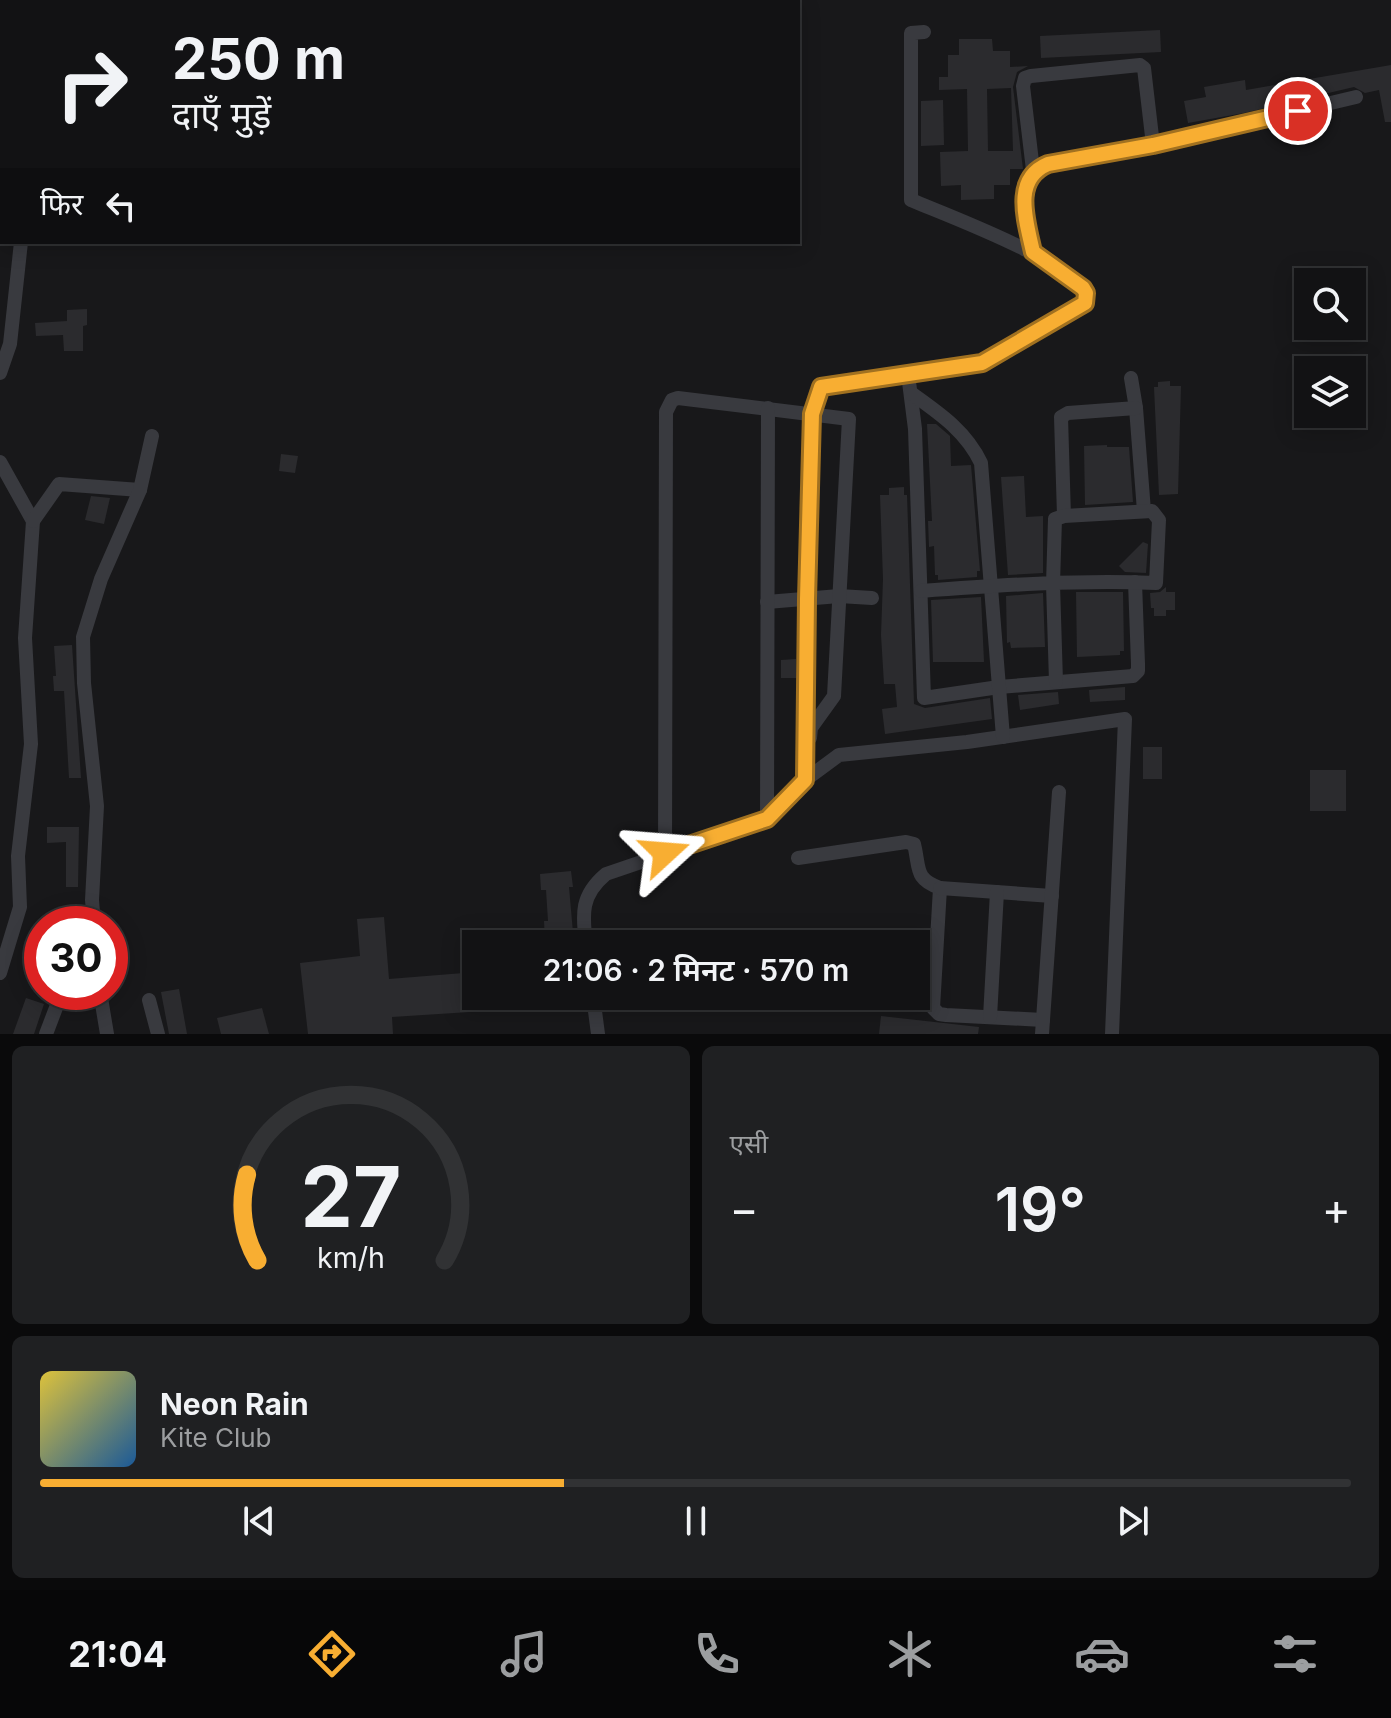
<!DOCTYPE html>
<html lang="hi">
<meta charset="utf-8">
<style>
body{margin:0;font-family:Inter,"Noto Sans Devanagari",sans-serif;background:#1f2022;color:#f1f3f6;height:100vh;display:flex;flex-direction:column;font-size:30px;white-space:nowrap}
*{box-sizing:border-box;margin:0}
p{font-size:26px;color:#9c9ea0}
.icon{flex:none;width:44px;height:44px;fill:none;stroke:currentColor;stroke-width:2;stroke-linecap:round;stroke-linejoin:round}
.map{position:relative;height:1034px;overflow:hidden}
.panel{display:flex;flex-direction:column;gap:12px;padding:12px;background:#0a0a0b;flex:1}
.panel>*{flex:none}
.hud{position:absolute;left:0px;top:0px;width:800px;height:244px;box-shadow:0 4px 20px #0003,0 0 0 2px #313234;background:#121214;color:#f1f3f6;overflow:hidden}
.controls{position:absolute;left:1294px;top:268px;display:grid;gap:16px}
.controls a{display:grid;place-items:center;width:72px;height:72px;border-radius:0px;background:#121214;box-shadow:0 4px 20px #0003,0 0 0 2px #313234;font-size:40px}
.speed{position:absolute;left:24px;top:906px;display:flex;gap:16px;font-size:40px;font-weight:700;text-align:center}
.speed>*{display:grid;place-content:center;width:104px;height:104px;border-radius:50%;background:#121214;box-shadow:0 4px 20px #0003,0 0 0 2px #313234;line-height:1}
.speed .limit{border:12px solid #d22;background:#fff;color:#111}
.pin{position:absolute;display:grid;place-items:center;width:68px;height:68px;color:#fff;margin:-34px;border:4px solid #fff;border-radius:50%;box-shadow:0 2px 8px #0007}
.me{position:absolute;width:88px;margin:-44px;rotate:71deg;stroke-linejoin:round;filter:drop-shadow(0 0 6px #0008)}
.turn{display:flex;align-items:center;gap:28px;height:168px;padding:0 40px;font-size:36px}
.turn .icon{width:104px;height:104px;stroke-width:2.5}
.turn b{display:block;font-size:56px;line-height:68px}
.then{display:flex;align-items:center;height:76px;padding:0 40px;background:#0003;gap:16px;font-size:30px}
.big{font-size:60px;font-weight:600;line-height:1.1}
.panel .tile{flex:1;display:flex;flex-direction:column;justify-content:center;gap:12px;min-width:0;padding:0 28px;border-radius:12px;background:#1f2022}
.panel .dial{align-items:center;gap:0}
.dial svg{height:208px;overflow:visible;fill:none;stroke:#313234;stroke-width:7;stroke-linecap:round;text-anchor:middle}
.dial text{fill:#f1f3f6;stroke:none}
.song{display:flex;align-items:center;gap:24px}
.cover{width:96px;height:96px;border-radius:12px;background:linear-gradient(135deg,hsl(50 70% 55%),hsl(210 70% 35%))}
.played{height:8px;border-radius:4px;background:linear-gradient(90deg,#f8ae32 40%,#313234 40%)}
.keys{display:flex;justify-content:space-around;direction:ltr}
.heat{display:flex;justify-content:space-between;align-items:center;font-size:44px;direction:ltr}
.panel .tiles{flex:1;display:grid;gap:12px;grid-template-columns:1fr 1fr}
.tile:last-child{grid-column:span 2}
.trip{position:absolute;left:462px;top:930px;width:468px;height:80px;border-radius:0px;background:#121214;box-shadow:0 4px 20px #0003,0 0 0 2px #313234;font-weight:600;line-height:80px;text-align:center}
.menu{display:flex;height:128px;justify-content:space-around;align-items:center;background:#070708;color:#9c9ea0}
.menu .icon{width:56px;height:56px}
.menu .selected{color:#f8ae32}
.menu b{font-size:36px;color:#f1f3f6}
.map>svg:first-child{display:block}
.building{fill:#2b2b2e;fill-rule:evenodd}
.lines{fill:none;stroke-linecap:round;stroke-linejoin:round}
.minor{stroke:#393a3f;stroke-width:14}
.route-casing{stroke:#a17120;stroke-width:20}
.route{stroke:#f8ae32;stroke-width:14}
</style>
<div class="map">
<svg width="1391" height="1034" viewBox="0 0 1391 1034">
<rect width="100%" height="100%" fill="#18181a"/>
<!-- building -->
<g class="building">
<path d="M 1160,30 L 1161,52 L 1041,58 L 1040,36 Z"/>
<path d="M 959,39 L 992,39 L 993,51 L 1010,51 L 1010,67 L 1028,66 L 1017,72 L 1013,87 L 1023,169 L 1010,169 L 1010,185 L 994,185 L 994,199 L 961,200 L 961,185 L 941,186 L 940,152 L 968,151 L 967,89 L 939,90 L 939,77 L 948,77 L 948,55 L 959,55 ZM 1011,88 L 1013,151 L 988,151 L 987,89 Z"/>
<path d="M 1391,65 L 1391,122 L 1385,122 L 1379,90 L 1365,93 L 1354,87 L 1244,113 L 1188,123 L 1184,101 L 1206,97 L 1204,87 L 1245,80 L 1246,90 Z"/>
<path d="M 943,100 L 944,145 L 921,146 L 921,101 Z"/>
<path d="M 87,309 L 87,325 L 83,326 L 83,351 L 64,351 L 63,335 L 36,336 L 35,323 L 67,321 L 67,310 Z"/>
<path d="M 1170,381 L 1170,386 L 1181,386 L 1178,494 L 1159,495 L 1154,387 L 1158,387 L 1158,382 Z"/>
<path d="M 927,424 L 936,424 L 950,436 L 951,466 L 971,465 L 980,571 L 977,571 L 977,577 L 938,580 L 938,575 L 935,575 L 934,546 L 929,547 L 928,521 L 932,521 Z"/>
<path d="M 1107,445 L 1107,447 L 1129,447 L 1133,502 L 1085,505 L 1084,446 Z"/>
<path d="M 281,454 L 298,456 L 295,473 L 279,471 Z"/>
<path d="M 1024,476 L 1026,517 L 1043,516 L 1043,573 L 1008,575 L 1001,477 Z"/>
<path d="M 904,487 L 904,495 L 907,495 L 914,704 L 925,708 L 990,698 L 992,719 L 885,734 L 882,709 L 897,707 L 895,684 L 884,684 L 881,635 L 883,579 L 880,495 L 889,495 L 889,488 Z"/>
<path d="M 91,496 L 110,498 L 104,524 L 85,520 Z"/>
<path d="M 1143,542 L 1148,544 L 1146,573 L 1125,572 L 1119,566 Z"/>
<path d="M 1166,587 L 1166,592 L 1175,592 L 1175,610 L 1166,610 L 1166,616 L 1154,616 L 1154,608 L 1151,608 L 1150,593 L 1160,592 Z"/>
<path d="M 1076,592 L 1123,592 L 1124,651 L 1120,651 L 1120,655 L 1077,657 Z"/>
<path d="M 1043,593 L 1045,647 L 1011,648 L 1010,642 L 1007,643 L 1006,596 Z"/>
<path d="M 981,597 L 984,662 L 933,662 L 931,600 Z"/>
<path d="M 72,645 L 81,778 L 69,778 L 64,691 L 54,691 L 53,676 L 56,676 L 54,646 Z"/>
<path d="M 796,659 L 796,678 L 781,678 L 781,660 Z"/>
<path d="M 1125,687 L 1125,700 L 1090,702 L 1089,690 Z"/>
<path d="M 1058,692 L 1059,704 L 1020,710 L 1018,695 Z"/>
<rect x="1143" y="747" width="19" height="32"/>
<rect x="1310" y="770" width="36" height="41"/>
<path d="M 47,827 L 79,827 L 78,887 L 66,887 L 66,842 L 47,843 Z"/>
<path d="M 571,871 L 573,887 L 569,887 L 574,944 L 550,944 L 550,940 L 545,940 L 544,921 L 548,921 L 546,890 L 541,890 L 540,874 Z"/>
<path d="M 384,917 L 389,979 L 476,972 L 476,996 L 500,996 L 501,1010 L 392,1017 L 393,1034 L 308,1034 L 300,963 L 360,956 L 357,919 Z"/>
<path d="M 179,989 L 187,1034 L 169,1034 L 161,992 Z"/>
<path d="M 26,998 L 44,1004 L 34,1034 L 13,1034 Z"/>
<path d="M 262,1008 L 269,1034 L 221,1034 L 217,1018 Z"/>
<path d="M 881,1016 L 979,1027 L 978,1034 L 879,1034 Z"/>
</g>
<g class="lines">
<!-- minor -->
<g class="minor">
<path d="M 182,2 L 183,0"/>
<path d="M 924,32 L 911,33 L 911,200 C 943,214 1083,265 1086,298 L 1077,308 L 982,363 L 821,387 L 812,414 L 807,599 L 805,780 L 839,755 L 967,742 L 1125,719 L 1112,1034"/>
<path d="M 1033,170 L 1023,86 L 1025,78 L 1031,76 L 1140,65 L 1144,68 L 1153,145"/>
<path d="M 1033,252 C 1026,221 1012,179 1048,164 L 1153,145 L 1356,97"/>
<path d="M 0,373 L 10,344 L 21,242"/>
<path d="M 908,374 L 915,429 L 924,698 L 999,687 L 1133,676 L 1138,671 L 1138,664 L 1135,582"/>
<path d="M 1131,378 L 1136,408 L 1144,511"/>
<path d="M 911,393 C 939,413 966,431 981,463 L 1003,737"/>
<path d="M 0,462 L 33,521 L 25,638 L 31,744 L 18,856 L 20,907 L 0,973"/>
<path d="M 1064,516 L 1061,417 L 1068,413 L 1136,408"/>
<path d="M 33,521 L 59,484 L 140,490"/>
<path d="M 921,591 C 999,585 1078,580 1156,583 L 1159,520 L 1152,511 L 1064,516 L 1055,519 L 1053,584 L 1056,682"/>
<path d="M 767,602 L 839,596 L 872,598"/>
<path d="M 767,819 L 805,780 L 806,771"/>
<path d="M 665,853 L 666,412 L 672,400 L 678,398 L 849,419 L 834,696 L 811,728 L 810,738"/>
<path d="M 798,858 L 906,842 L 914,844 C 920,868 914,879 940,888 L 933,1008 L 939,1014 L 946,1015 L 1043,1020"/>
<path d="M 940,888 L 1052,896"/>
<path d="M 94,924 L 92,900 L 97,806 L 84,683 L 83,637 L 101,579 L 140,490 L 152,436"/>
<path d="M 586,944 C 582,913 581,895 606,874 L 767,819 L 768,408"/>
<path d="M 100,992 L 107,1034"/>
<path d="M 593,996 L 598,1034"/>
<path d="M 149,1000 L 158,1034"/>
<path d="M 990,1017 L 997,892"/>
<path d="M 46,1034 L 62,992"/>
<path d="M 1042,1034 L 1059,792"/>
</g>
</g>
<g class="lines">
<defs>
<path id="route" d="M 665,853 L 767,819 L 805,780 L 807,599 L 812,414 L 821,387 L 982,363 L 1085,303 L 1086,293 L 1083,288 L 1033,252 C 1026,220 1012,179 1048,164 L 1153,145 L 1298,111"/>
</defs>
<!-- route casing -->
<use href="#route" class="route-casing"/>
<!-- route -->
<use href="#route" class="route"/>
</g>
</svg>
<div class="controls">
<a><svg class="icon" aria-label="search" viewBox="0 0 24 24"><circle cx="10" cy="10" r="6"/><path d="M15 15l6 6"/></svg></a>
<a><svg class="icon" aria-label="layers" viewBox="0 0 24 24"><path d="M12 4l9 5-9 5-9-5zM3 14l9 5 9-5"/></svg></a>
</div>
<div class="speed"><div class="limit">30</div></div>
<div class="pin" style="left:1298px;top:111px;background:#d93025"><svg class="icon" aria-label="arrive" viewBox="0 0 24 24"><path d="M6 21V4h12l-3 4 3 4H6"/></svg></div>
<svg class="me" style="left:665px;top:853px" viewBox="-20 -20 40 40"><path d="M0-17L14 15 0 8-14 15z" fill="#f8ae32" stroke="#fff" stroke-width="4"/></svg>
<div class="trip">21:06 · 2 मिनट · 570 m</div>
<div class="hud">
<div class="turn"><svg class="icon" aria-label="right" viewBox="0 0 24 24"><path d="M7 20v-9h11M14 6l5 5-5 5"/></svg><div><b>250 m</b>दाएँ मुड़ें</div></div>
<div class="then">फिर<svg class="icon" aria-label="left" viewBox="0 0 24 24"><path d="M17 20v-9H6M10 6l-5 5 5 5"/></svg></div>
</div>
</div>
<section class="panel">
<div class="tiles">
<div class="tile dial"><svg viewBox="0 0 100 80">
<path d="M14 69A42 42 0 1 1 86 69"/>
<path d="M14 69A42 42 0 0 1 10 36" stroke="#f8ae32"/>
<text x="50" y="56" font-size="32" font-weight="700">27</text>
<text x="50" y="72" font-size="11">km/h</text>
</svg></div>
<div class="tile"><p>एसी</p>
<div class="heat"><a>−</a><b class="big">19°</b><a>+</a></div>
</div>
<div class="tile">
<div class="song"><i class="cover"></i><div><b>Neon Rain</b><p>Kite Club</p></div></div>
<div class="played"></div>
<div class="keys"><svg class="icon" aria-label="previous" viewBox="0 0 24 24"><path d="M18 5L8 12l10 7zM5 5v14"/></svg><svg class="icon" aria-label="pause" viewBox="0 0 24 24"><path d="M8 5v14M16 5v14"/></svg><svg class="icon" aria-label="next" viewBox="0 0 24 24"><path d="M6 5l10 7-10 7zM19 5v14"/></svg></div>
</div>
</div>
</section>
<nav class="menu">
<b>21:04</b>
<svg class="icon selected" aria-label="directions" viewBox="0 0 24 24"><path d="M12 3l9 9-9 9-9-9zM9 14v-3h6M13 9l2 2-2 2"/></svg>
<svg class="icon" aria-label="music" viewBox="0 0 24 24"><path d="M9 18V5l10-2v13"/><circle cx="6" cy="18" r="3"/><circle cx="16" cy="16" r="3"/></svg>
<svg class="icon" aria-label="phone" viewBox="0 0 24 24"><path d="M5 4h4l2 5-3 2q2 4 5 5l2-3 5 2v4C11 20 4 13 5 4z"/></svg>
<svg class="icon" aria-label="climate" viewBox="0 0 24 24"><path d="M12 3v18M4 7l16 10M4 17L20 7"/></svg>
<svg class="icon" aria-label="car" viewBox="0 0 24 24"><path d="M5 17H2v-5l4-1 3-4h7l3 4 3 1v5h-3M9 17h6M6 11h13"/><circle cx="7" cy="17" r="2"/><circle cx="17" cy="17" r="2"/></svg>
<svg class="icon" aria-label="filters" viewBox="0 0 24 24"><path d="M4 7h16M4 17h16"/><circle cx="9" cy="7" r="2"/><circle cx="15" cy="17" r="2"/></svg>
</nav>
